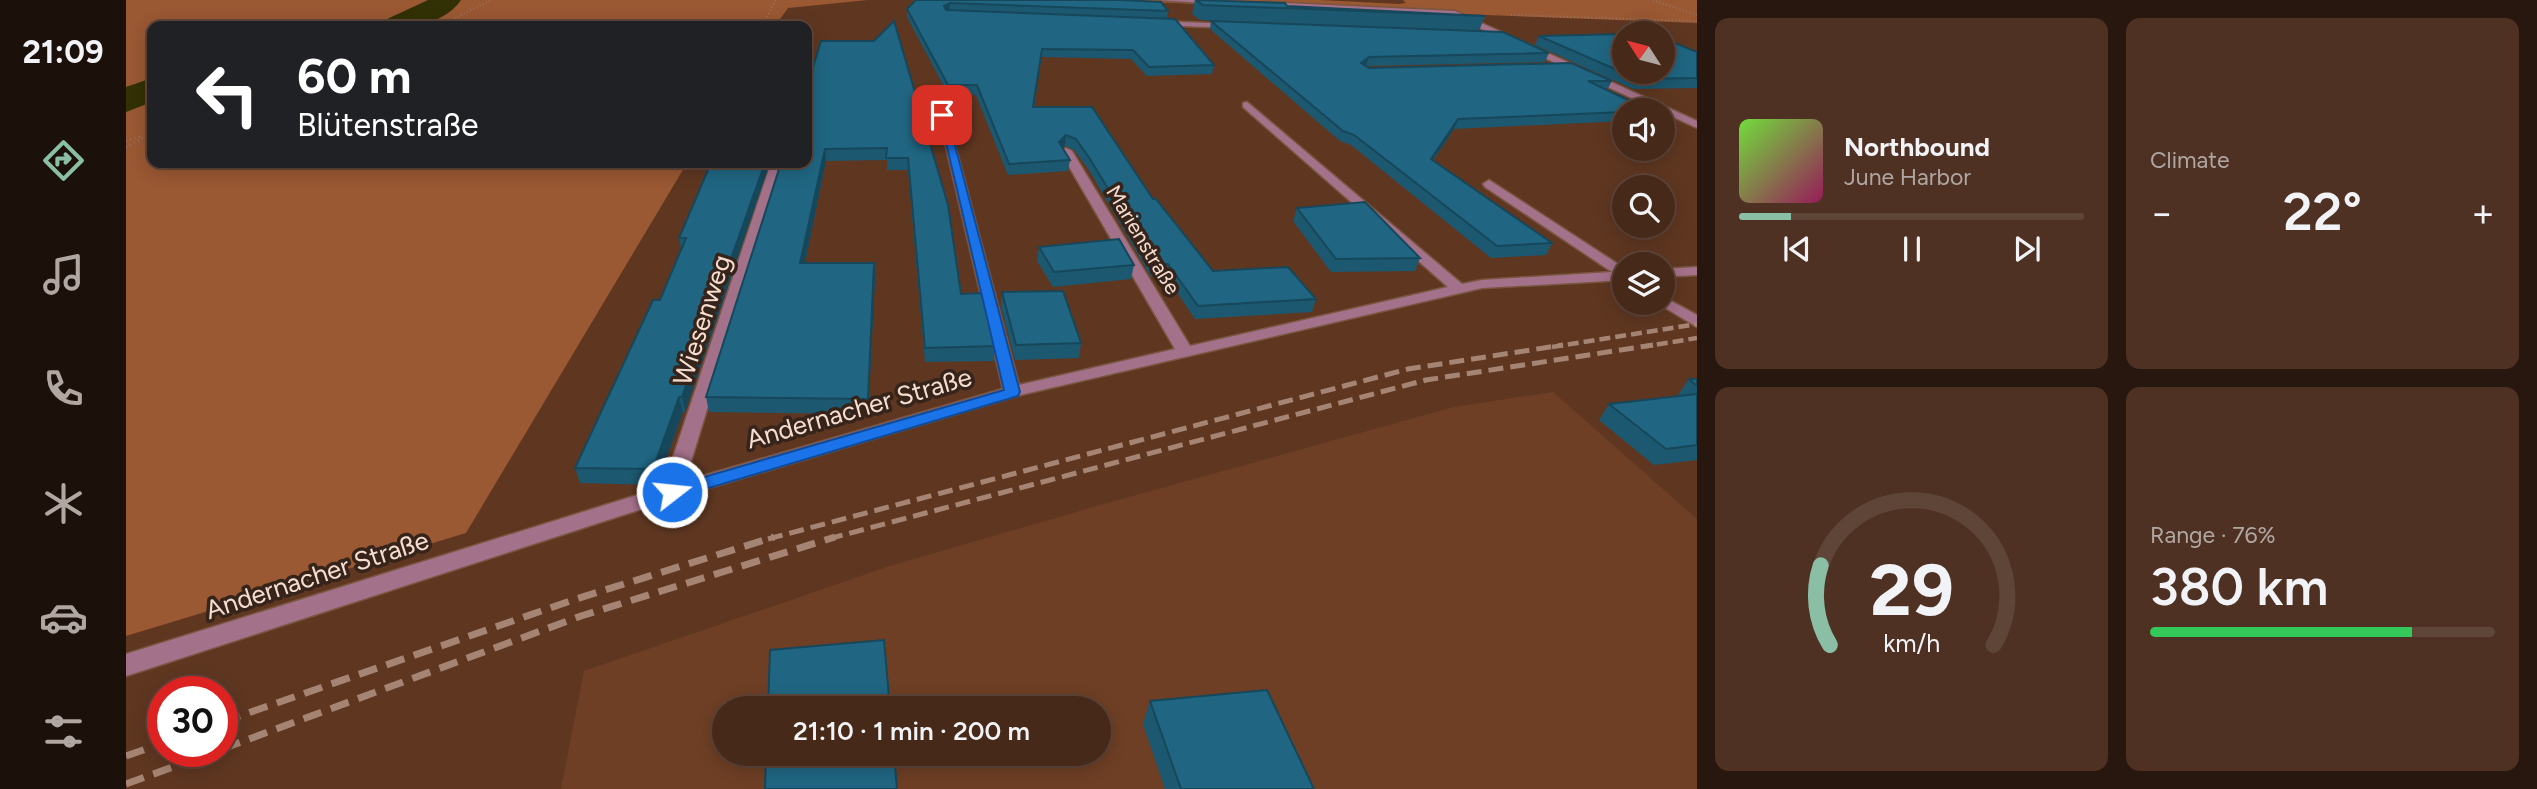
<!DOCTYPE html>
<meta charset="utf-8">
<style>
body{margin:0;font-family:Figtree,sans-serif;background:#4e3122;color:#f1f3f6;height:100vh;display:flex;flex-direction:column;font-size:26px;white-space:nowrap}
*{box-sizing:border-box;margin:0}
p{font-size:23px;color:#b0a6a2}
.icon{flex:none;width:38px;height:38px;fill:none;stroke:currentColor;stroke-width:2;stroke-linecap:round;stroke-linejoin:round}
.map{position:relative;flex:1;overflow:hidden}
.details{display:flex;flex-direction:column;gap:18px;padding:18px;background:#27170e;width:840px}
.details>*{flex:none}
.banner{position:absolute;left:21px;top:21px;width:665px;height:147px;border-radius:14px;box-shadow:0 4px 18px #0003,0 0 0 2px #5f4538;background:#202124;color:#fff;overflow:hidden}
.needle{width:46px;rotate:306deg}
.controls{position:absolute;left:1486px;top:21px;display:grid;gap:14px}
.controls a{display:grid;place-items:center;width:63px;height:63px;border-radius:50%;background:#472919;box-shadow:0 4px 18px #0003,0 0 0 2px #5f4538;font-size:35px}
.speed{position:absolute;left:21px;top:676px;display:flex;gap:14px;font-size:35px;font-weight:700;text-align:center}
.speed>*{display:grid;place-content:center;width:91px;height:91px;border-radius:50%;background:#472919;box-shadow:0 4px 18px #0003,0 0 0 2px #5f4538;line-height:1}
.speed .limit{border:10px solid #d22;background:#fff;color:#111}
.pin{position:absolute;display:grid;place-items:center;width:60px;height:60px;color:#fff;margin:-30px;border-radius:14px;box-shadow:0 4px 10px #0006}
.me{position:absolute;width:77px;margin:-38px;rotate:74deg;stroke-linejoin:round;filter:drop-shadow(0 0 5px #0008)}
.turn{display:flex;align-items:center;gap:24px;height:147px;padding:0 35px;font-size:32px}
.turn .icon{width:91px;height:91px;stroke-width:2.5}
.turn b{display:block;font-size:49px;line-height:60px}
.big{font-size:52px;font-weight:600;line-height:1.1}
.details .tile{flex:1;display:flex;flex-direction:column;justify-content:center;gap:10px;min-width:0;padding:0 24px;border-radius:14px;background:#4e3122}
.details .dial{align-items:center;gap:0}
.dial svg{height:182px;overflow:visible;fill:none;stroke:#5f4538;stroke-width:7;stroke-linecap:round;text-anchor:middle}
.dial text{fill:#f1f3f6;stroke:none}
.song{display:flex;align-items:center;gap:21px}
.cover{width:84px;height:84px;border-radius:10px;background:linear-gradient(135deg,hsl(100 70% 55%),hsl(330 70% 35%))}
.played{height:7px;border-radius:4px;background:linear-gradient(90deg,#8abfa5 15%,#5f4538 15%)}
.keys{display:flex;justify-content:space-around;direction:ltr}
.heat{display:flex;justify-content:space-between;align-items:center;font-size:38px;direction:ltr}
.charge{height:10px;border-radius:5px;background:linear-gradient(90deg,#34c759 76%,#5f4538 0)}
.details .tiles{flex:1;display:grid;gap:18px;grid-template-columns:repeat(2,1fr)}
.trip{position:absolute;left:586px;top:696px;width:399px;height:70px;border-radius:35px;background:#472919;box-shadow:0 4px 18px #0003,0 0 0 2px #5f4538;font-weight:600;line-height:70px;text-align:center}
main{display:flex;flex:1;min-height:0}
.dock{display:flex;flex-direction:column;width:126px;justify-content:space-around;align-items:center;background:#1c100a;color:#b0a6a2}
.dock .icon{width:49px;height:49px}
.dock .selected{color:#8abfa5}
.dock b{font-size:32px;color:#f1f3f6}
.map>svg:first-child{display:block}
.built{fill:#6e3f25;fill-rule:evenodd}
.green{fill:#9a5833}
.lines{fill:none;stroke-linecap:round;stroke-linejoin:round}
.river{fill:#323105;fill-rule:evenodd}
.minor-casing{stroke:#7a5540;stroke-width:3}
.path-far1{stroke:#977462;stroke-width:2;stroke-dasharray:1 2.5;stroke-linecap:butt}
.path{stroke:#977462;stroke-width:2.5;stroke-dasharray:1 3.5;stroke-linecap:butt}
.minor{fill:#a4718a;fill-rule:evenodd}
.rail-far2{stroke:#a58473;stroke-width:4.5;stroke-dasharray:11 5;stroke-linecap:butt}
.rail-far1{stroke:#a58473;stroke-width:5;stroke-dasharray:15 7;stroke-linecap:butt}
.rail{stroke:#a58473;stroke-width:7;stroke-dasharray:19 10;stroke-linecap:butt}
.wall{fill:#1c5870}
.shaded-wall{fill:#16475b}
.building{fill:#206682;stroke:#16475b;stroke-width:2}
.route{fill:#1a73e8;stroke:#114b97;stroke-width:2}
.labels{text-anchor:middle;stroke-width:7;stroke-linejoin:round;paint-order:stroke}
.far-street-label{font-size:21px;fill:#f6ddd0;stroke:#36241a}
.street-label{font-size:26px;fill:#f6ddd0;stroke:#36241a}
</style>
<main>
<nav class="dock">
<b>21:09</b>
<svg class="icon selected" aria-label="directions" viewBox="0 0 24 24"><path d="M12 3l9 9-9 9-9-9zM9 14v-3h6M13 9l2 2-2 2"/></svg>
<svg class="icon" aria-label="music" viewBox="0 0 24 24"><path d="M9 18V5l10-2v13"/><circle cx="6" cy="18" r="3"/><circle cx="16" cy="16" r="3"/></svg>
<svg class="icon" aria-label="phone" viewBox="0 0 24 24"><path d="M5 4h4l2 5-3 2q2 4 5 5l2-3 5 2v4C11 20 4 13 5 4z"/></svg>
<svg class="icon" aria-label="climate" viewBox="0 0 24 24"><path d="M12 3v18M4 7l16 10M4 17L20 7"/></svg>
<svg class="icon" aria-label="car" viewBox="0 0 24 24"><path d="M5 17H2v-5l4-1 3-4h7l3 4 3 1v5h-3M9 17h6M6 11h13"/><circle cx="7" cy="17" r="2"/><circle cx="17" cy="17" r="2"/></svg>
<svg class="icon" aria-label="filters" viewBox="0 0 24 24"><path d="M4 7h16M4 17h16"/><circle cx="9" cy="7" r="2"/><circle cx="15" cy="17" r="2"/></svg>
</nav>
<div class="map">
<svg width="1571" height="789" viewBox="0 0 1571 789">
<rect width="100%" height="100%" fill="#5f3721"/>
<!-- built -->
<path class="built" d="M 1427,392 L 1571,519 L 1571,789 L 435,789 L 458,671 L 761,567 L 974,505 L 1328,407 ZM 598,709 L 973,709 L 973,754 L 598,754 Z"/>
<!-- green -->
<g class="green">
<path d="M 0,0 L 742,0 L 662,8 L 649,26 L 26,26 L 26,163 L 561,163 L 340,533 L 0,636 Z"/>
<path d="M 967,0 L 1194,0 L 1273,4 L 1280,3 L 1277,0 L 1571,0 L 1571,23 Z"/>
</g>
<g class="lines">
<!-- river -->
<g class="river">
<path d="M 302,0 L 335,0 C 317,26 282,27 254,26 L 259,20 Z"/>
<path d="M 26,78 L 26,102 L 0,112 L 0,87 Z"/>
</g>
<defs>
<g id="minor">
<path d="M 1032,0 L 1093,0 L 1096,2 L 1092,4 Z"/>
<path d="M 1137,2 L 1329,11 L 1571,121 L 1571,128 L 1325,15 L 1134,6 Z"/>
<path d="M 1028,21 L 1108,24 L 1112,26 L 1108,28 L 1031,25 Z"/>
<path d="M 1121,102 L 1336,284 L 1356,280 L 1486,272 L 1359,187 L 1357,184 L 1363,180 L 1498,268 L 1498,280 L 1356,288 L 890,396 L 553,497 L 0,676 L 0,654 L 537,487 L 645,163 L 657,163 L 559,481 L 877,389 L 812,113 L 821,115 L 893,385 L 1049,349 L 934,151 L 940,148 L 946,151 L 1064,346 L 1322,287 L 1117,107 L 1117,103 Z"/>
<path d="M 1571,267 L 1571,275 L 1536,277 L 1536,269 Z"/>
<path d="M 1536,296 L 1571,315 L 1571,327 L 1531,303 L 1536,303 Z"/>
</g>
</defs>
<!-- minor casing -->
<use href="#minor" class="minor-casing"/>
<!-- path-far1 -->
<g class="path-far1">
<path d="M 1527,0 L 1571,15"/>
<path d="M 1385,15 L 1571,21"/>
<path d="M 313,26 L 365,0"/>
<path d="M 636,26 L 650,0"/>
</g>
<!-- path -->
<g class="path">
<path d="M 0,141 L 16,136"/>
<path d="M 0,147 L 24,134"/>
</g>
<!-- minor -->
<use href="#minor" class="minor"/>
<!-- rail-far2 -->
<g class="rail-far2">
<path d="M 1426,347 L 1571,324"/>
<path d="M 1515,347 L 1571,338"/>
</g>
<!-- rail-far1 -->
<g class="rail-far1">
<path d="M 642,539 L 1282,369 L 1437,345"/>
<path d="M 702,539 L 1300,380 L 1527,345"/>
</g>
<!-- rail -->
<g class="rail">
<path d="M 96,722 L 447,600 L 648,537"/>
<path d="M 96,749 L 455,616 L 709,537"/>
<path d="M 0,756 L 37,743"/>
<path d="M 0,784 L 91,751"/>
</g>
</g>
<!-- wall -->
<g class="wall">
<path d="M 790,0 L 1042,11 L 1041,19 L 1088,65 L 1086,74 L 1021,76 L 1005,59 L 915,57 L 908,107 L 1027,199 L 1087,271 L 1190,299 L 1186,312 L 1069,319 L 1040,276 L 1025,277 L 963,170 L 948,150 L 939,146 L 937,148 L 944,160 L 942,171 L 882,175 L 850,95 L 822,94 L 781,17 L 781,9 Z"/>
<path d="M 1069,0 L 1089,0 L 1161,6 L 1359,16 L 1353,31 L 1074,20 L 1066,14 Z"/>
<path d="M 1085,21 L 1423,53 L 1419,62 L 1240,66 L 1243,68 L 1486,81 L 1481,90 L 1498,110 L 1498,121 L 1328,129 L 1307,161 L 1426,243 L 1420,255 L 1365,258 L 1225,145 L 1214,141 L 1084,29 Z"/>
<path d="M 1413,36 L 1571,52 L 1571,88 L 1507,89 L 1409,45 Z"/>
<path d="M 748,41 L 835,294 L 869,346 L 868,361 L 799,362 L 782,170 L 761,170 L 761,160 L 700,161 L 679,263 L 749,277 L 742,414 L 583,412 L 580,397 Z"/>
<path d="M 585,163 L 644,163 L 559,412 L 557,412 L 531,485 L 454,483 L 449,468 L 534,300 L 555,249 L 553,238 Z"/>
<path d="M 1171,208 L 1294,258 L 1289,271 L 1205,272 L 1167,221 Z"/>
<path d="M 913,247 L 1008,265 L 1005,279 L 927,287 L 911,261 Z"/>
<path d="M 876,292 L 955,343 L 953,358 L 889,360 L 875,307 Z"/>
<path d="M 1563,379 L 1571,379 L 1571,460 L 1528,465 L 1473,420 L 1483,404 L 1553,396 L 1552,395 Z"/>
<path d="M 1024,701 L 1188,789 L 1039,789 L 1017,724 Z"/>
</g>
<!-- shaded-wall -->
<g class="shaded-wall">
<path d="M 824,3 L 824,10 L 817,14 L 818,6 Z"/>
<path d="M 1243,57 L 1240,65 L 1235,63 Z"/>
<path d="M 1332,119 L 1328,129 L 1300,170 L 1305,159 Z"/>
<path d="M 940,135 L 939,146 L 932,152 L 933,142 Z"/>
<path d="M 699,149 L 700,161 L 676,277 L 674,263 Z"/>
<path d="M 639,163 L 644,163 L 559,412 L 556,397 Z"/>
<path d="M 748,263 L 749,277 L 742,414 L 742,399 Z"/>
<path d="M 553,397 L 557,412 L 531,485 L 527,469 Z"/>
</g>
<!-- building -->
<g class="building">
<path d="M 790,0 L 995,0 L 1035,2 L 1042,11 L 824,3 L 818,6 L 820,10 L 1049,19 L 1088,65 L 1023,67 L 1007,50 L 916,49 L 907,107 L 966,107 L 1027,199 L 1030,199 L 1087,271 L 1162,267 L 1190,299 L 1072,306 L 1042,264 L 1028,265 L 964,159 L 950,139 L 940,135 L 933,142 L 944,160 L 883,164 L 851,85 L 822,85 L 781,9 Z"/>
<path d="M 1070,0 L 1159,3 L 1161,6 L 1359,16 L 1077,5 Z"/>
<path d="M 768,21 L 822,205 L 835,294 L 856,293 L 869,346 L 799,348 L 782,158 L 760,158 L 761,148 L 699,149 L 674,263 L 748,263 L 742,399 L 580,397 L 655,163 L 681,163 L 681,87 L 695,41 L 748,41 Z"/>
<path d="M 1085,21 L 1377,32 L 1423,53 L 1243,57 L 1235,63 L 1243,68 L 1445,63 L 1486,81 L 1462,81 L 1523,110 L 1498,110 L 1498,112 L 1332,119 L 1305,159 L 1426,243 L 1371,246 L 1228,135 L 1217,131 Z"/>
<path d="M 1498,34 L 1498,72 L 1536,72 L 1536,38 L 1571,52 L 1571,78 L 1512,79 L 1413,36 Z"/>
<path d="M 585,163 L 639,163 L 556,397 L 553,397 L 527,469 L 449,468 L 527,300 L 534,300 L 560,238 L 553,238 Z"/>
<path d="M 1239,202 L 1294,258 L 1210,259 L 1171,208 Z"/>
<path d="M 993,239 L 1008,265 L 928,272 L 913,247 Z"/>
<path d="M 937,291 L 955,343 L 890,345 L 876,292 Z"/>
<path d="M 1563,379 L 1571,379 L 1571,386 Z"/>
<path d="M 1571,394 L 1571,445 L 1540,449 L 1483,404 Z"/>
<path d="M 758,640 L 764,709 L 642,709 L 644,650 Z"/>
<path d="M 1141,690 L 1188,789 L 1055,789 L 1024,701 Z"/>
<path d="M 640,754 L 768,754 L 771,789 L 639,789 Z"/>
</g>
<!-- route -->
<path class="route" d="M 813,113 L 821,115 L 894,392 L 892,396 L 546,499 L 540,497 L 537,492 L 540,488 L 878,390 Z"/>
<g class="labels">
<!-- far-street labels -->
<g class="far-street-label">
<text transform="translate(1017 240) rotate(59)" y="7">Marienstraße</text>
</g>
<!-- street labels -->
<g class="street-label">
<text transform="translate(576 320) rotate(-72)" y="9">Wiesenweg</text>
<text transform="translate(733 408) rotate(-16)" y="9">Andernacher Straße</text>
<text transform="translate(191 575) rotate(-18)" y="9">Andernacher Straße</text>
</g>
</g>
</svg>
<div class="controls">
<a><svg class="needle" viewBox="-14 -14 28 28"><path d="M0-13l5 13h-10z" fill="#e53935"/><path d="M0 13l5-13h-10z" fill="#b0a6a2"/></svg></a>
<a><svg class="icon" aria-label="sound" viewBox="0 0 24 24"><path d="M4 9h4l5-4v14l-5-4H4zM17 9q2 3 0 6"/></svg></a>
<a><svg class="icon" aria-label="search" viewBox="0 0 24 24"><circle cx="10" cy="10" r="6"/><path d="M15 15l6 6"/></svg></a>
<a><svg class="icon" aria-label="layers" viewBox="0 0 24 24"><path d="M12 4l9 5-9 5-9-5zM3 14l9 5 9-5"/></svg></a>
</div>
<div class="speed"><div class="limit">30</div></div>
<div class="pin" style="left:816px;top:115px;background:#d93025"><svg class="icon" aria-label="arrive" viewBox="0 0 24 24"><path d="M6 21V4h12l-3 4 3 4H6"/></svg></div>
<svg class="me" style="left:546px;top:492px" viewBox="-20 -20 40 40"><circle r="17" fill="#1a73e8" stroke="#fff" stroke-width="3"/><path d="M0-11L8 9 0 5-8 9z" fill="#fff"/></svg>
<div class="trip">21:10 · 1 min · 200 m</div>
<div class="banner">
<div class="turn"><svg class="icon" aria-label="left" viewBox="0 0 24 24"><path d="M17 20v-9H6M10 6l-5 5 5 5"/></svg><div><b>60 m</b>Blütenstraße</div></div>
</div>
</div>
<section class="details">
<div class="tiles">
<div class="tile">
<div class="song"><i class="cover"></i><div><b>Northbound</b><p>June Harbor</p></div></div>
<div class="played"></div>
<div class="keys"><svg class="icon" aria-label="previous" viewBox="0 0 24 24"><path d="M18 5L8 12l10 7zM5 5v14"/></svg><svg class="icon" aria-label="pause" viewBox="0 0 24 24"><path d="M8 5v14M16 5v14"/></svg><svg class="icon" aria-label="next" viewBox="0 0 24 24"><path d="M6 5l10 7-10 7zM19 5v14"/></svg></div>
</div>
<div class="tile"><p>Climate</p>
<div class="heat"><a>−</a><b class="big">22°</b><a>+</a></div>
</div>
<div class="tile dial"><svg viewBox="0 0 100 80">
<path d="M14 69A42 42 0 1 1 86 69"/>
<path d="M14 69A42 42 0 0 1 10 34" stroke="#8abfa5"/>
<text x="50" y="56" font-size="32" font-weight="700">29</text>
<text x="50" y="72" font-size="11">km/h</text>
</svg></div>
<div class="tile"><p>Range · 76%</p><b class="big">380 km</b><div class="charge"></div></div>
</div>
</section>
</main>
